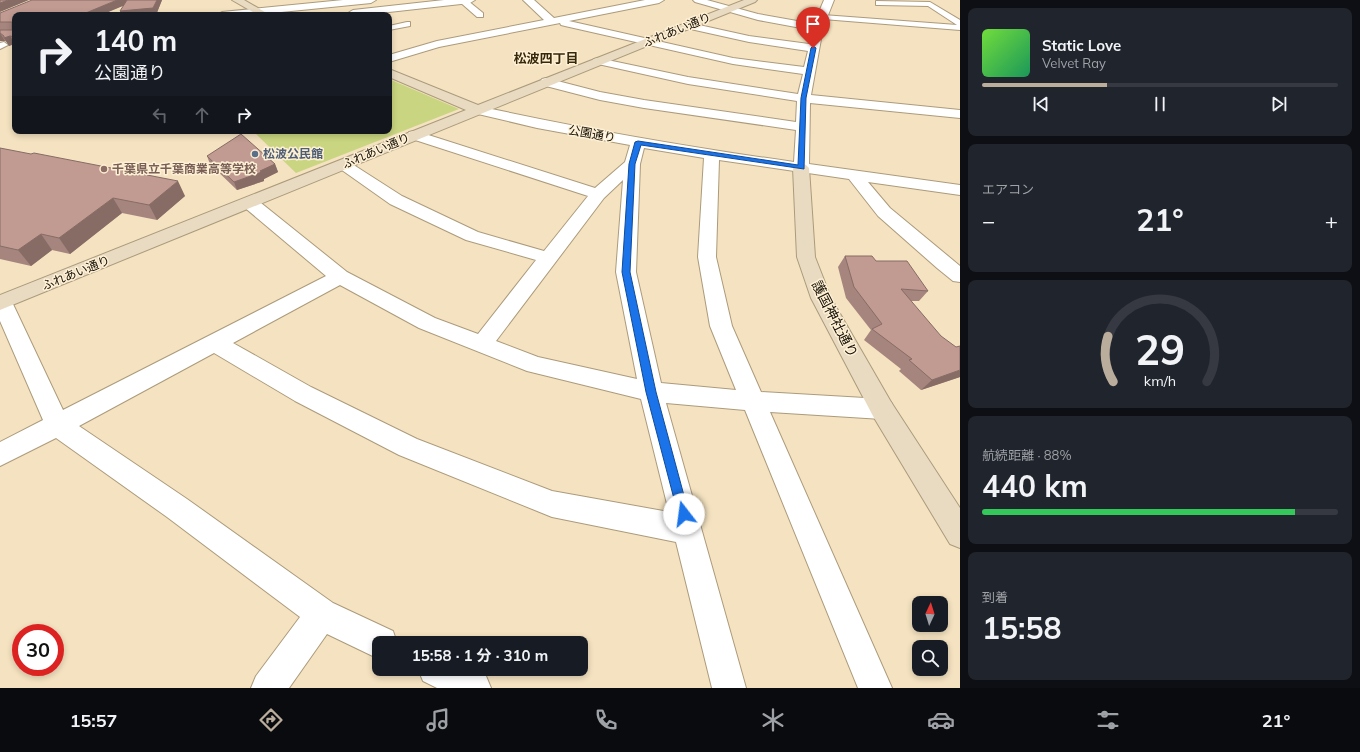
<!DOCTYPE html>
<html lang="ja">
<meta charset="utf-8">
<style>
body{margin:0;font-family:Mulish,"Noto Sans JP",sans-serif;background:#20242c;color:#f1f3f6;height:100vh;display:flex;flex-direction:column;font-size:15px;white-space:nowrap}
*{box-sizing:border-box;margin:0}
p{font-size:13px;color:#9ea1a6}
.icon{flex:none;width:22px;height:22px;fill:none;stroke:currentColor;stroke-width:2;stroke-linecap:round;stroke-linejoin:round}
.map{position:relative;flex:1;overflow:hidden}
.drawer{display:flex;flex-direction:column;gap:8px;padding:8px;background:#0d0f14;width:400px}
.drawer>*{flex:none}
.top-card{position:absolute;left:12px;top:12px;width:380px;height:122px;border-radius:8px;box-shadow:0 2px 6px #0003;background:#171b24;color:#f1f3f6;overflow:hidden}
.needle{width:26px;rotate:4deg}
.buttons{position:absolute;left:912px;top:596px;display:grid;gap:8px}
.buttons a{display:grid;place-items:center;width:36px;height:36px;border-radius:8px;background:#171b24;box-shadow:0 2px 6px #0003;font-size:20px}
.speed{position:absolute;left:12px;top:624px;display:flex;gap:8px;font-size:20px;font-weight:700;text-align:center}
.speed>*{display:grid;place-content:center;width:52px;height:52px;border-radius:50%;background:#171b24;box-shadow:0 2px 6px #0003;line-height:1}
.speed .limit{border:6px solid #d22;background:#fff;color:#111}
.pin{position:absolute;display:grid;place-items:center;width:34px;height:34px;color:#fff;margin:-41px -17px;border-radius:50% 50% 50% 0;rotate:-45deg;box-shadow:0 0 4px #0007}
.pin .icon{rotate:45deg}
.me{position:absolute;width:44px;margin:-22px;rotate:345deg;stroke-linejoin:round;filter:drop-shadow(0 0 3px #0008)}
.turn{display:flex;align-items:center;gap:14px;height:84px;padding:0 16px;font-size:18px}
.turn .icon{width:52px;height:52px;stroke-width:2.5}
.turn b{display:block;font-size:28px;line-height:34px}
.lanes{display:flex;align-items:center;height:38px;padding:0 16px;background:#0003;justify-content:center;gap:20px;direction:ltr}
.lanes .off{opacity:.35}
.big{font-size:30px;font-weight:700;line-height:1.1}
.drawer .card{flex:1;display:flex;flex-direction:column;justify-content:center;gap:6px;min-width:0;padding:0 14px;border-radius:8px;background:#20242c}
.drawer .dial{align-items:center;gap:0}
.dial svg{height:104px;overflow:visible;fill:none;stroke:#363941;stroke-width:7;stroke-linecap:round;text-anchor:middle}
.dial text{fill:#f1f3f6;stroke:none}
.song{display:flex;align-items:center;gap:12px}
.cover{width:48px;height:48px;border-radius:6px;background:linear-gradient(135deg,hsl(100 70% 55%),hsl(150 70% 35%))}
.played{height:4px;border-radius:2px;background:linear-gradient(90deg,#bbad9c 35%,#363941 35%)}
.keys{display:flex;justify-content:space-around;direction:ltr}
.heat{display:flex;justify-content:space-between;align-items:center;font-size:22px;direction:ltr}
.charge{height:6px;border-radius:3px;background:linear-gradient(90deg,#34c759 88%,#363941 0)}
.trip{position:absolute;left:372px;top:636px;width:216px;height:40px;border-radius:8px;background:#171b24;box-shadow:0 2px 6px #0003;font-weight:700;line-height:40px;text-align:center}
.menu{display:flex;height:64px;justify-content:space-around;align-items:center;background:#090b0e;color:#9ea1a6}
.menu .icon{width:28px;height:28px}
.menu .on{color:#bbad9c}
.menu b{font-size:18px;color:#f1f3f6}
main{display:flex;flex:1;min-height:0}
.map>svg:first-child{display:block}
.green{fill:#c9d580}
.lines{fill:none;stroke-linecap:round;stroke-linejoin:round}
.lane-casing{stroke:#ac9b7b;stroke-width:2}
.street-casing{stroke:#ac9b7b;stroke-width:2}
.secondary-casing{stroke:#ac9b7b;stroke-width:2}
.lane{fill:#fff;fill-rule:evenodd}
.street{fill:#fff;fill-rule:evenodd}
.secondary{fill:#e9dbc2;fill-rule:evenodd}
.wall{fill:#a6857e}
.shaded-wall{fill:#876c66}
.building{fill:#c19b92;stroke:#876c66}
.route{fill:#1a73e8;stroke:#114b97}
.service-dot{fill:#5c6f8a;stroke:#fef0d5;stroke-width:1.5}
.education-dot{fill:#8d6e63;stroke:#fef0d5;stroke-width:1.5}
.labels{text-anchor:middle;stroke-width:3;stroke-linejoin:round;paint-order:stroke}
.far-street-label{font-size:12px;fill:#161005;stroke:#fef0d5}
.far-service-label{font-size:12px;font-weight:bold;fill:#4e5e75;stroke:#fef0d5;text-anchor:start}
.far-education-label{font-size:12px;font-weight:bold;fill:#785e54;stroke:#fef0d5;text-anchor:start}
.far-neighbourhood-label{font-size:13px;font-weight:bold;fill:#36280a;stroke:#fef0d5}
.street-label{font-size:14px;fill:#161005;stroke:#fef0d5}
</style>
<main>
<div class="map">
<svg width="960" height="688" viewBox="0 0 960 688">
<rect width="100%" height="100%" fill="#f4e2c0"/>
<!-- green -->
<path class="green" d="M 389,79 L 459,109 L 296,173 L 255,133 L 258,131 L 389,131 Z"/>
<g class="lines">
<defs>
<g id="lane">
<path d="M 461,0 L 467,0 L 483,13 L 483,17 L 477,17 L 461,3 Z"/>
<path d="M 876,1 L 930,2 L 960,20 L 960,30 L 823,19 L 819,17 L 823,15 L 957,25 L 928,6 L 879,5 L 876,5 Z"/>
<path d="M 407,22 L 410,22 L 410,26 L 389,30 L 389,26 Z"/>
<path d="M 4,42 L 8,45 L 0,49 L 0,43 Z"/>
</g>
<g id="street">
<path d="M 343,0 L 376,0 L 371,3 L 251,15 L 217,15 L 222,12 Z"/>
<path d="M 444,0 L 475,0 L 470,3 L 362,15 L 349,15 L 348,13 L 353,10 Z"/>
<path d="M 523,0 L 534,0 L 554,18 L 645,0 L 664,0 L 659,3 L 569,21 L 733,58 L 804,67 L 808,51 L 749,42 L 686,28 L 685,26 L 690,23 L 749,36 L 809,44 L 812,30 L 758,20 L 695,2 L 693,0 L 707,0 L 758,14 L 814,24 L 824,0 L 834,0 L 823,28 L 811,95 L 960,110 L 960,118 L 810,103 L 809,164 L 960,185 L 960,195 L 868,182 L 890,208 L 960,266 L 960,282 L 953,281 L 937,268 L 878,216 L 849,179 L 719,160 L 716,257 L 732,326 L 761,392 L 882,399 L 891,402 L 894,409 L 891,416 L 882,419 L 770,412 L 892,688 L 858,688 L 745,410 L 666,403 L 746,688 L 712,688 L 676,542 L 552,517 L 399,455 L 295,401 L 214,353 L 79,426 L 187,499 L 333,603 L 393,631 L 397,643 L 379,643 L 379,659 L 327,634 L 289,688 L 251,688 L 256,676 L 300,617 L 167,517 L 56,438 L 0,466 L 0,442 L 43,420 L 0,321 L 0,296 L 9,297 L 12,302 L 63,410 L 326,276 L 244,207 L 242,203 L 244,199 L 250,198 L 256,199 L 347,272 L 435,318 L 478,334 L 536,260 L 466,240 L 390,204 L 339,168 L 336,165 L 339,162 L 344,160 L 349,162 L 402,196 L 478,232 L 544,251 L 588,196 L 409,138 L 407,135 L 409,132 L 414,131 L 419,132 L 595,188 L 625,162 L 630,145 L 537,128 L 478,114 L 473,113 L 471,110 L 473,107 L 478,106 C 583,129 688,147 794,162 L 796,130 L 644,108 L 600,100 L 542,85 L 540,82 L 542,79 L 546,78 L 600,92 L 644,100 L 796,122 L 797,101 L 688,84 L 598,64 L 594,63 L 592,61 L 594,59 L 598,58 L 688,77 L 798,94 L 803,74 L 733,64 L 565,26 L 561,25 L 560,23 L 439,47 L 389,62 L 389,55 L 437,41 L 544,20 ZM 644,148 L 704,158 L 698,257 L 710,326 L 736,390 L 661,383 L 636,272 L 640,164 ZM 623,180 L 616,272 L 637,379 L 538,357 L 496,341 L 604,198 ZM 340,285 L 419,328 L 527,371 L 641,399 L 669,512 L 552,491 L 417,439 L 311,387 L 233,343 Z"/>
<path d="M 418,669 L 472,669 L 486,676 L 491,688 L 437,688 L 423,681 Z"/>
</g>
<g id="secondary">
<path d="M 232,0 L 244,0 L 270,15 L 258,15 Z"/>
<path d="M 744,0 L 757,0 L 755,2 L 0,310 L 0,295 L 466,110 L 389,77 L 389,69 L 478,105 Z"/>
<path d="M 801,163 L 806,165 L 809,168 L 815,257 L 831,298 L 891,402 L 960,508 L 960,548 L 950,544 L 873,416 L 811,298 L 797,257 L 793,168 L 796,165 Z"/>
</g>
</defs>
<!-- lane casing -->
<use href="#lane" class="lane-casing"/>
<!-- street casing -->
<use href="#street" class="street-casing"/>
<!-- secondary casing -->
<use href="#secondary" class="secondary-casing"/>
<!-- lane -->
<use href="#lane" class="lane"/>
<!-- street -->
<use href="#street" class="street"/>
<!-- secondary -->
<use href="#secondary" class="secondary"/>
</g>
<!-- wall -->
<g class="wall">
<path d="M 162,0 L 156,15 L 121,15 L 120,11 L 124,5 L 101,15 L 15,15 L 15,44 L 9,46 L 7,42 L 5,41 L 0,41 L 0,30 L 12,30 L 0,30 L 0,13 Z"/>
<path d="M 0,148 L 185,196 L 157,220 L 122,213 L 70,254 L 52,250 L 31,266 L 0,259 Z"/>
<path d="M 207,156 L 275,164 L 278,172 L 264,179 L 264,181 L 237,190 L 210,164 Z"/>
<path d="M 845,256 L 876,261 L 928,291 L 919,301 L 911,301 L 960,377 L 921,390 L 899,371 L 901,369 L 864,340 L 871,330 L 846,298 L 838,267 Z"/>
</g>
<!-- shaded-wall -->
<g class="shaded-wall">
<path d="M 8,0 L 29,0 L 0,12 L 0,3 Z"/>
<path d="M 117,0 L 134,0 L 135,1 L 101,15 L 81,15 Z"/>
<path d="M 157,0 L 162,0 L 156,15 L 121,15 L 120,11 Z"/>
<path d="M 0,33 L 5,41 L 0,41 Z"/>
<path d="M 10,36 L 15,43 L 9,46 L 4,38 Z"/>
<path d="M 275,164 L 278,172 L 264,179 L 264,181 L 237,190 L 234,182 L 260,171 Z"/>
<path d="M 178,181 L 185,196 L 157,220 L 149,205 Z"/>
<path d="M 113,198 L 122,213 L 70,254 L 59,238 Z"/>
<path d="M 41,234 L 52,250 L 31,266 L 18,250 Z"/>
<path d="M 960,370 L 960,377 L 921,390 L 932,380 Z"/>
</g>
<!-- building -->
<g class="building">
<path d="M 0,0 L 8,0 L 0,3 Z"/>
<path d="M 32,0 L 117,0 L 81,15 L 15,15 L 15,37 L 10,36 L 4,38 L 4,36 L 0,33 L 0,30 L 12,30 L 12,22 L 0,22 L 0,13 Z"/>
<path d="M 127,0 L 157,0 L 153,8 L 120,11 Z"/>
<path d="M 241,134 L 275,164 L 260,171 L 262,172 L 234,182 L 207,156 Z"/>
<path d="M 0,148 L 31,154 L 34,153 L 178,181 L 149,205 L 113,198 L 59,238 L 41,234 L 18,250 L 0,246 Z"/>
<path d="M 845,256 L 872,256 L 876,261 L 907,261 L 928,291 L 901,289 L 941,336 L 956,347 L 960,346 L 960,370 L 932,380 L 909,360 L 912,359 L 872,329 L 882,324 L 854,287 Z"/>
</g>
<!-- route -->
<path class="route" d="M 813,46 L 816,48 L 806,98 L 804,169 L 641,145 L 635,164 L 630,272 L 656,392 L 689,514 L 688,518 L 684,520 L 679,518 L 678,514 L 646,392 L 622,272 L 629,164 L 635,142 L 638,141 L 798,165 L 801,98 L 811,48 Z"/>
<!-- markers -->
<circle class="service-dot" cx="255" cy="154" r="4"/>
<circle class="education-dot" cx="104" cy="169" r="4"/>
<g class="labels">
<!-- far-street labels -->
<g class="far-street-label">
<text transform="translate(677 30) rotate(-22)" y="4">ふれあい通り</text>
<text transform="translate(592 134) rotate(10)" y="4">公園通り</text>
<text transform="translate(376 151) rotate(-23)" y="4">ふれあい通り</text>
<text transform="translate(76 273) rotate(-22)" y="4">ふれあい通り</text>
</g>
<!-- far-service labels -->
<g class="far-service-label">
<text x="263" y="158">松波公民館</text>
</g>
<!-- far-education labels -->
<g class="far-education-label">
<text x="112" y="173">千葉県立千葉商業高等学校</text>
</g>
<!-- far-neighbourhood labels -->
<g class="far-neighbourhood-label">
<text x="546" y="63">松波四丁目</text>
</g>
<!-- street labels -->
<g class="street-label">
<text transform="translate(835 319) rotate(63)" y="5">護国神社通り</text>
</g>
</g>
</svg>
<div class="buttons">
<a><svg class="needle" viewBox="-14 -14 28 28"><path d="M0-13l5 13h-10z" fill="#e53935"/><path d="M0 13l5-13h-10z" fill="#9ea1a6"/></svg></a>
<a><svg class="icon" aria-label="search" viewBox="0 0 24 24"><circle cx="10" cy="10" r="6"/><path d="M15 15l6 6"/></svg></a>
</div>
<div class="speed"><div class="limit">30</div></div>
<div class="pin" style="left:813px;top:48px;background:#d93025"><svg class="icon" aria-label="arrive" viewBox="0 0 24 24"><path d="M6 21V4h12l-3 4 3 4H6"/></svg></div>
<svg class="me" style="left:684px;top:514px" viewBox="-20 -20 40 40"><circle r="19" fill="#fff"/><path d="M0-13L10 11 0 6-10 11z" fill="#1a73e8"/></svg>
<div class="trip">15:58 · 1 分 · 310 m</div>
<div class="top-card">
<div class="turn"><svg class="icon" aria-label="right" viewBox="0 0 24 24"><path d="M7 20v-9h11M14 6l5 5-5 5"/></svg><div><b>140 m</b>公園通り</div></div>
<div class="lanes"><svg class="icon off" aria-label="left" viewBox="0 0 24 24"><path d="M17 20v-9H6M10 6l-5 5 5 5"/></svg><svg class="icon off" aria-label="ahead" viewBox="0 0 24 24"><path d="M12 20V5M6 11l6-6 6 6"/></svg><svg class="icon" aria-label="right" viewBox="0 0 24 24"><path d="M7 20v-9h11M14 6l5 5-5 5"/></svg></div>
</div>
</div>
<section class="drawer">
<div class="card">
<div class="song"><i class="cover"></i><div><b>Static Love</b><p>Velvet Ray</p></div></div>
<div class="played"></div>
<div class="keys"><svg class="icon" aria-label="previous" viewBox="0 0 24 24"><path d="M18 5L8 12l10 7zM5 5v14"/></svg><svg class="icon" aria-label="pause" viewBox="0 0 24 24"><path d="M8 5v14M16 5v14"/></svg><svg class="icon" aria-label="next" viewBox="0 0 24 24"><path d="M6 5l10 7-10 7zM19 5v14"/></svg></div>
</div>
<div class="card"><p>エアコン</p>
<div class="heat"><a>−</a><b class="big">21°</b><a>+</a></div>
</div>
<div class="card dial"><svg viewBox="0 0 100 80">
<path d="M14 69A42 42 0 1 1 86 69"/>
<path d="M14 69A42 42 0 0 1 10 34" stroke="#bbad9c"/>
<text x="50" y="56" font-size="32" font-weight="700">29</text>
<text x="50" y="72" font-size="11">km/h</text>
</svg></div>
<div class="card"><p>航続距離 · 88%</p><b class="big">440 km</b><div class="charge"></div></div>
<div class="card"><p>到着</p><b class="big">15:58</b></div>
</section>
</main>
<nav class="menu">
<b>15:57</b>
<svg class="icon on" aria-label="directions" viewBox="0 0 24 24"><path d="M12 3l9 9-9 9-9-9zM9 14v-3h6M13 9l2 2-2 2"/></svg>
<svg class="icon" aria-label="music" viewBox="0 0 24 24"><path d="M9 18V5l10-2v13"/><circle cx="6" cy="18" r="3"/><circle cx="16" cy="16" r="3"/></svg>
<svg class="icon" aria-label="phone" viewBox="0 0 24 24"><path d="M5 4h4l2 5-3 2q2 4 5 5l2-3 5 2v4C11 20 4 13 5 4z"/></svg>
<svg class="icon" aria-label="climate" viewBox="0 0 24 24"><path d="M12 3v18M4 7l16 10M4 17L20 7"/></svg>
<svg class="icon" aria-label="car" viewBox="0 0 24 24"><path d="M5 17H2v-5l4-1 3-4h7l3 4 3 1v5h-3M9 17h6M6 11h13"/><circle cx="7" cy="17" r="2"/><circle cx="17" cy="17" r="2"/></svg>
<svg class="icon" aria-label="filters" viewBox="0 0 24 24"><path d="M4 7h16M4 17h16"/><circle cx="9" cy="7" r="2"/><circle cx="15" cy="17" r="2"/></svg>
<b>21°</b>
</nav>
